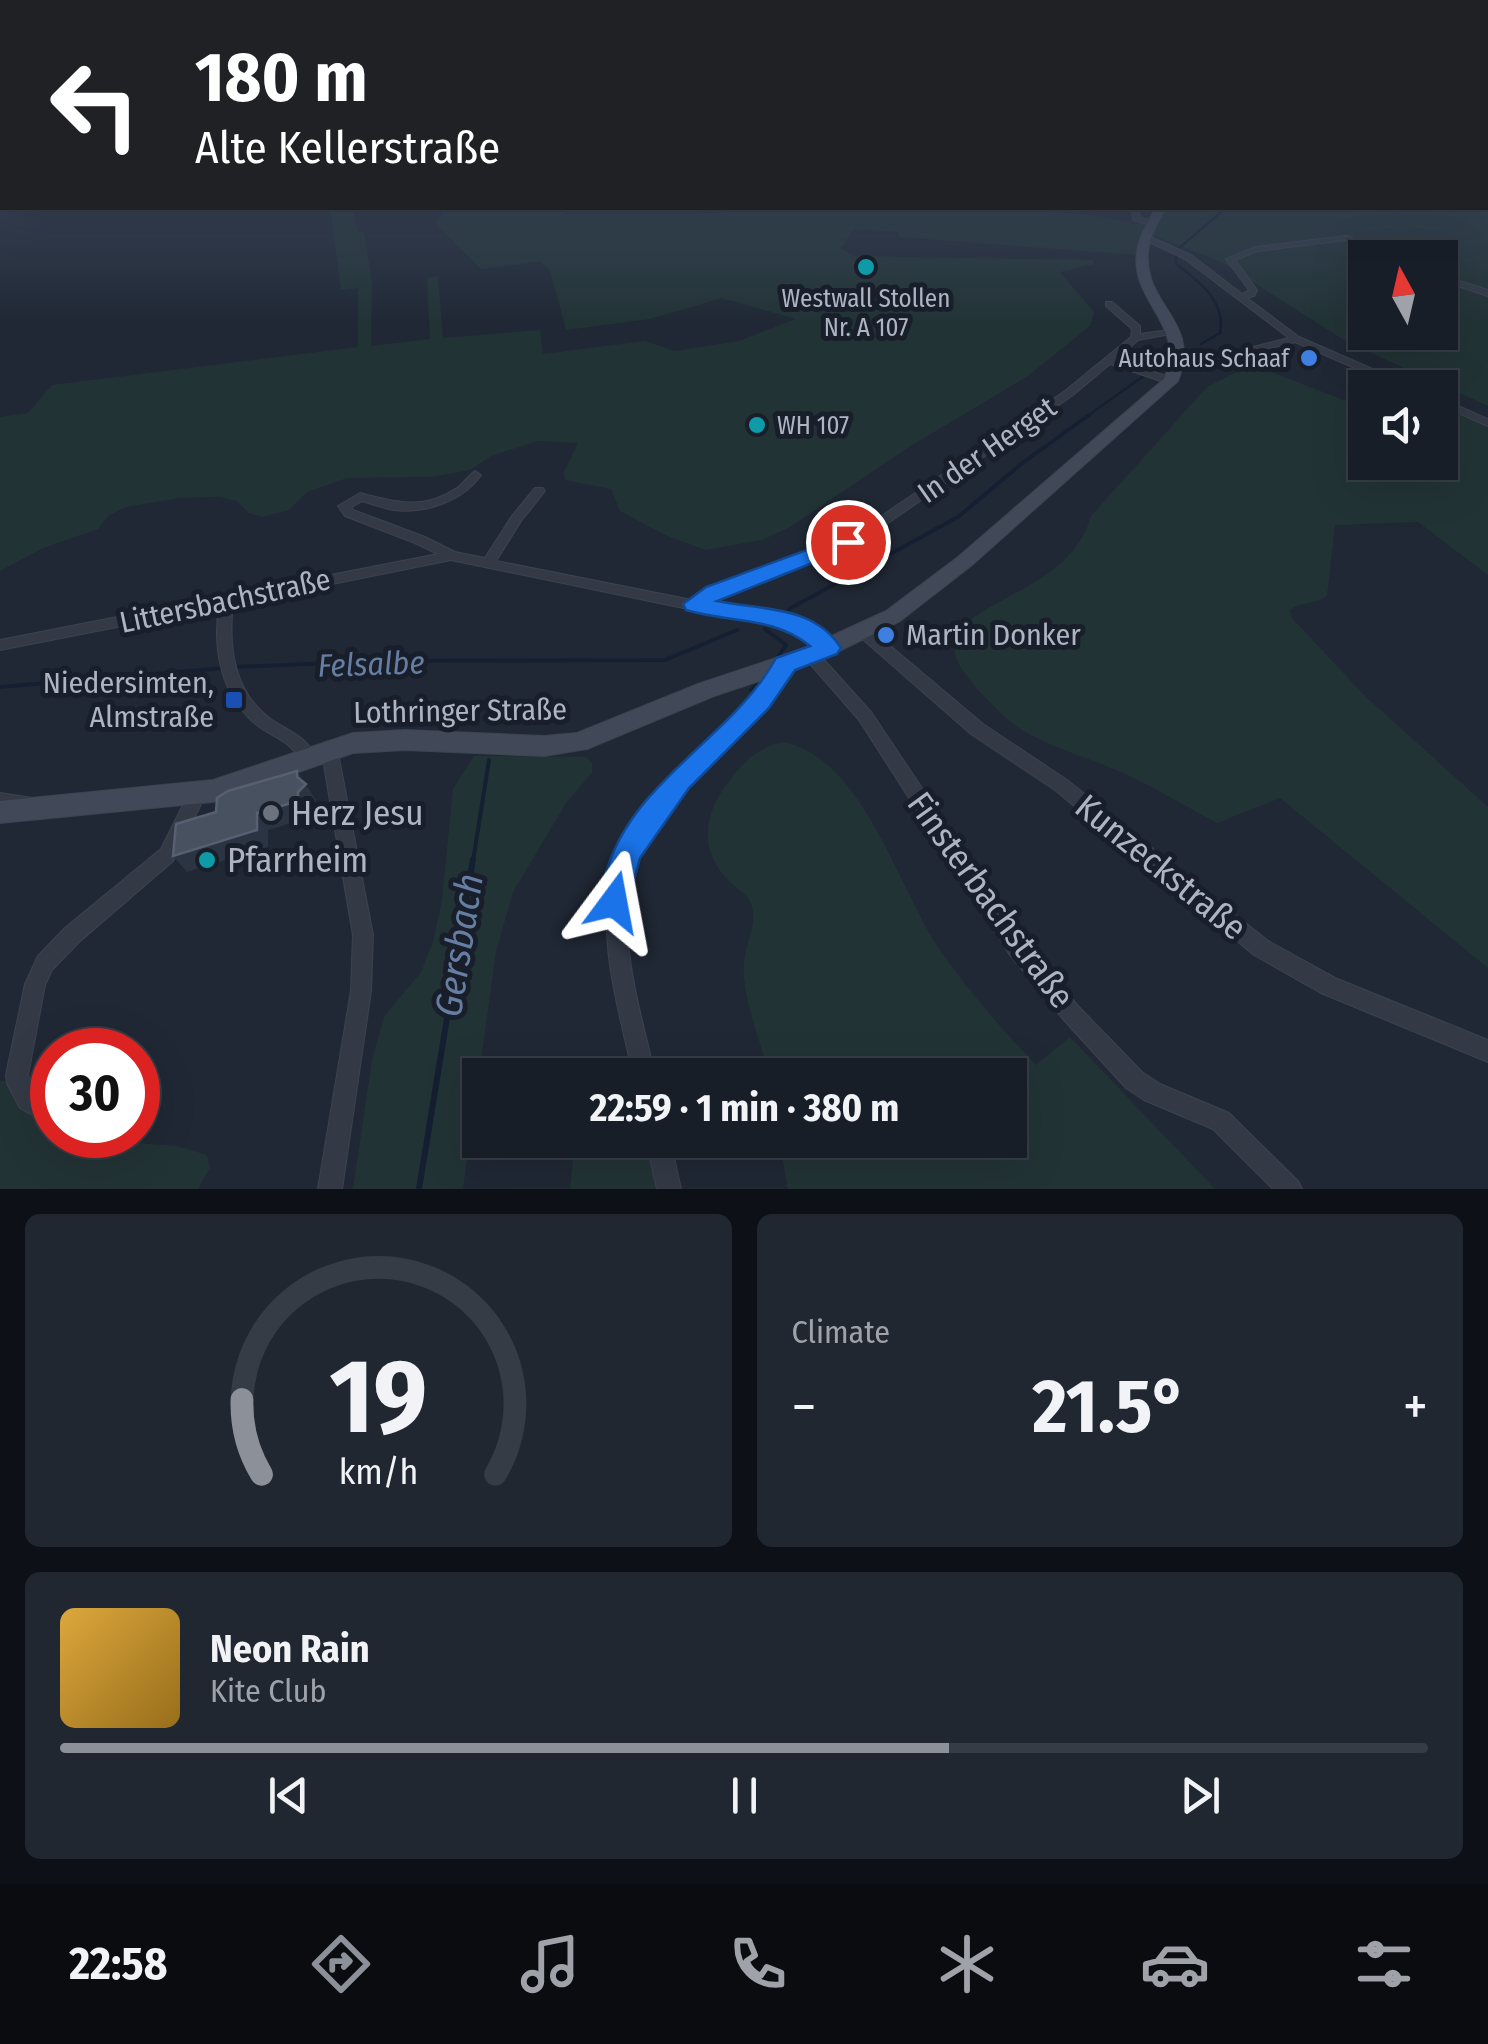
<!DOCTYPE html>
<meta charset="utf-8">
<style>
body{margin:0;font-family:"Fira Sans Condensed",sans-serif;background:#212730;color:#f1f3f6;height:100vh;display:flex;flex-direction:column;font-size:38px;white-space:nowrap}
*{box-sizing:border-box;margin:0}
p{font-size:32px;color:#9fa2a8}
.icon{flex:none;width:55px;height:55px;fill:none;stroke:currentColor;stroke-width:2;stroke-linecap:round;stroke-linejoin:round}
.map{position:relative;height:1189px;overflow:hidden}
.details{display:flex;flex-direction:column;gap:25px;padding:25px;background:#0d1016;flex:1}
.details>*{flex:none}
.hud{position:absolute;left:0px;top:0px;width:1490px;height:210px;box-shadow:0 10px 40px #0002,0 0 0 2px #363c45;background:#202124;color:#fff;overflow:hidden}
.needle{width:65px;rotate:352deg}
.controls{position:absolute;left:1348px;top:240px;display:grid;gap:20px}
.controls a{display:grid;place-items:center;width:110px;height:110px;border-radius:0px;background:#181e28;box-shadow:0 10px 40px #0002,0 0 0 2px #363c45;font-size:50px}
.speed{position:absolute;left:30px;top:1028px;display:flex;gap:20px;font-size:50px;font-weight:700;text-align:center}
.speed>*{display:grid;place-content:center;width:130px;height:130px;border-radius:50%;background:#181e28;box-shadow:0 10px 40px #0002,0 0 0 2px #363c45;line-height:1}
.speed .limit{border:15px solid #d22;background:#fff;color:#111}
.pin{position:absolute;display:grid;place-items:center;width:85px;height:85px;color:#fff;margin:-42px;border:5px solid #fff;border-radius:50%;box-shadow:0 2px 10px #0007}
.me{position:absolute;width:110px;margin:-55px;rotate:13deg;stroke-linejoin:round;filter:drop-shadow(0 0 8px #0008)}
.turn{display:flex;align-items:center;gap:35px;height:210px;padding:0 30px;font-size:45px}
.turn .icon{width:130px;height:130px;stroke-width:2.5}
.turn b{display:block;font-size:70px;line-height:85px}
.big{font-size:75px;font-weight:700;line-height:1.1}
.details .card{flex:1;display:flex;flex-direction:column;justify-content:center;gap:15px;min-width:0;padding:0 35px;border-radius:15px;background:#212730}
.details .dial{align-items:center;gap:0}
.dial svg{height:260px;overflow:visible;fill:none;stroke:#363c45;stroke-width:7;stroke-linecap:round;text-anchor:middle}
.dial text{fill:#f1f3f6;stroke:none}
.song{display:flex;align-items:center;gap:30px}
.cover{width:120px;height:120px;border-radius:15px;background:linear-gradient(135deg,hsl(40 70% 55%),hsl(40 70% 35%))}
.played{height:10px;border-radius:5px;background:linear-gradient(90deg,#8c9099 65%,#363c45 65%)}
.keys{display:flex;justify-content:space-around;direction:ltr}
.heat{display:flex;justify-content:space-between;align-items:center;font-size:55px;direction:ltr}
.details .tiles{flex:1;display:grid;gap:25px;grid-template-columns:1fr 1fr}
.card:last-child{grid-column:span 2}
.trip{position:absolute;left:462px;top:1058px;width:565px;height:100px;border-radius:0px;background:#181e28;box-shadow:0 10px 40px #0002,0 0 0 2px #363c45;font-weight:700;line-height:100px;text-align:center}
.menu{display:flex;height:160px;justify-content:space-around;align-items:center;background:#0a0c10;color:#9fa2a8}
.menu .icon{width:70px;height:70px}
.menu .current{color:#8c9099}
.menu b{font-size:45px;color:#f1f3f6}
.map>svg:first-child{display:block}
.green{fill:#223336;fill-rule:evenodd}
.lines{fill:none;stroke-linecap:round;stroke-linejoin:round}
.stream-far2{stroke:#142032;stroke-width:2.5}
.stream-far1{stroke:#142032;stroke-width:4}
.stream{stroke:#142032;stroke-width:6}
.street-casing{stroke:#3c434f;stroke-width:2}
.secondary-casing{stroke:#3c434f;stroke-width:2}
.street{fill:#333a46;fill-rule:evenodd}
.secondary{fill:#414959;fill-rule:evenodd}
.shaded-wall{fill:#2b3443}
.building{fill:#475160;stroke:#576070;stroke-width:2.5}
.route{fill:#1a73e8;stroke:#114b97;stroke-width:2.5}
.culture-dot{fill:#0f9aa8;stroke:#191f2a;stroke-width:4}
.shop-dot{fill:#3f7fe0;stroke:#191f2a;stroke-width:4}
.transit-dot{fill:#1a4fb4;stroke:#191f2a;stroke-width:4}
.worship-dot{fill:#6b7280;stroke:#191f2a;stroke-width:4}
.labels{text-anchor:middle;stroke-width:10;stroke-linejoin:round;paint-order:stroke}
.far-poi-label{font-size:25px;fill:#adb5c3;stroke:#191f2a}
.street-label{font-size:30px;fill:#adb5c3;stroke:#191f2a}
.poi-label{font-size:30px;fill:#adb5c3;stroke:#191f2a;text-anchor:start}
.water-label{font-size:32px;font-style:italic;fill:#667ea2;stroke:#191f2a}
.near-poi-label{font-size:35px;fill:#adb5c3;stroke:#191f2a;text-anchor:start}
.near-street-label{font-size:35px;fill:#adb5c3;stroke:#191f2a}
.near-water-label{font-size:38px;font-style:italic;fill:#667ea2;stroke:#191f2a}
</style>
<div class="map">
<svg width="1488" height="1189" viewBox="0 0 1488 1189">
<rect width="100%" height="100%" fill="#202835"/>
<!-- green -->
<g class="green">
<path d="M 1488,157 L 1488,406 L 1347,342 L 1223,263 L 1153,235 L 1166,208 L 1377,208 L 1398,214 L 1394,210 L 1398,208 L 1488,208 ZM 1365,258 L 1440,258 L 1440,332 L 1365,332 Z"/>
<path d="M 330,208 L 352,208 L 358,232 L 364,232 L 372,282 L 371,346 L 430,339 L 427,278 L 438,276 L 443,338 L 540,330 L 543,354 L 645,341 L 674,351 L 739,341 L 796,319 L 722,298 L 650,319 L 566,330 L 550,270 L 540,262 L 481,269 L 435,223 L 446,208 L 552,208 L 566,214 L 698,214 L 790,208 L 992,208 L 1091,215 L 1147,225 L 1136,255 L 899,237 L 898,232 L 854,229 L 841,248 L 855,256 L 1093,260 L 1094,264 L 1060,272 L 1094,312 L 1090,326 L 1028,376 L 909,447 L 790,527 L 762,540 L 706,550 L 665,535 L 620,511 L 611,489 L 565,480 L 564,472 L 578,443 L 537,441 L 491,456 L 470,470 L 431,477 L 347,478 L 307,492 L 289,510 L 262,517 L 249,513 L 237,501 L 220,497 L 178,498 L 126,507 L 109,515 L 98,529 L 43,548 L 0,571 L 0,417 L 28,413 L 52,385 L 358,347 L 358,288 L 341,290 Z"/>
<path d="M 1243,369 L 1268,371 L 1365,408 L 1365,462 L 1440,462 L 1440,405 L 1488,426 L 1488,575 L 1418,522 L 1335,525 L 1327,596 C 1314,605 1302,601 1290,610 L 1291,617 L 1365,696 L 1488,807 L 1488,968 L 1280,798 L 1217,823 C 1185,806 1154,787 1121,772 C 1088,757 1053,749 1022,730 C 1006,720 995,707 982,694 C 951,660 939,638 985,610 C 1028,585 1077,567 1091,516 L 1207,387 Z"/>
<path d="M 784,742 C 865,760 898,890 942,953 C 970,993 1002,1029 1036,1065 L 1070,1037 L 1215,1189 L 788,1189 L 779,1140 L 1010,1140 L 1010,1075 L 768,1075 C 762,1043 747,1011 744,978 C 741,951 756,930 753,911 C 751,896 740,891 730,882 C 697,850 704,813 730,780 C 745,760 759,747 784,742 Z"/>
<path d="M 474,756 L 587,757 L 592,763 L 592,773 L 566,803 L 513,892 L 496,952 L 463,1189 L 353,1189 L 372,1060 L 384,1017 L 421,972 L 433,942 L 442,900 L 453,789 Z"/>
<path d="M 0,1081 L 52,1084 L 52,1135 L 117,1135 L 121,1142 L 177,1146 L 207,1155 L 210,1168 L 198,1189 L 0,1189 Z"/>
<path d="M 575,1140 L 646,1140 L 656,1189 L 570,1189 Z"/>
</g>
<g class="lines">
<!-- stream-far2 -->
<g class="stream-far2">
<path d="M 1178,249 L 1226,208"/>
<path d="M 1176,254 L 1176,264 C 1199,282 1226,300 1220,333 L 1201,344"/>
<path d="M 1148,372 L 1172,355"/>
<path d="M 1086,417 L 1145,375"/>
</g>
<!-- stream-far1 -->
<g class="stream-far1">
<path d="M 789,609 L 958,517 L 1021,464 L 1089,415"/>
<path d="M 765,629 L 786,645 L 778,657"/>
<path d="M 234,667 L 373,661 L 665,660 L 737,630"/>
<path d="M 0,687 L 224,668"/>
<path d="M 751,690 L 758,684"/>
<path d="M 473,861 L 489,760"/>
</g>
<!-- stream -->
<path class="stream" d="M 419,1189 L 473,859"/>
<defs>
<g id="street">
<path d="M 1132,208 L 1138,208 L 1140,217 L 1155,223 L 1155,227 L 1133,220 Z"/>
<path d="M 1146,235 L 1191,255 L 1242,294 L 1249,290 L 1226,259 L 1256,247 L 1346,236 L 1399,256 L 1388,258 L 1345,240 L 1257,251 L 1235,260 L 1257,290 L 1254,296 L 1247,298 L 1299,337 L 1416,388 L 1401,388 L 1295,342 L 1204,365 L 1178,364 L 1176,362 L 1181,359 L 1204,359 L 1289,338 L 1185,259 L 1143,239 L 1142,237 Z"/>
<path d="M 1440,275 L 1488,290 L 1488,296 L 1440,280 Z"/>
<path d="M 1106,302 L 1112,302 L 1140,326 L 1140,334 L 1176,329 L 1176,333 L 1138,340 L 1116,359 L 1175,379 L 1175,383 L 1167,383 L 1110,364 L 1073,395 L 872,534 L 719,596 L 708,603 C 753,612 804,609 836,648 L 834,652 L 824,652 L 798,631 L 780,624 L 727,617 L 451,560 L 233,604 C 228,647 234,693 272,720 C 289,731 305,736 315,755 L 313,760 C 299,762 298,753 288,745 C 275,735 260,730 249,718 C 220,689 213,646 219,607 L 0,650 L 0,640 L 438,554 L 415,543 L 345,516 L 338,506 L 360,493 C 396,502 422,511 457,488 C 464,483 468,476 475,471 L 481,475 C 463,501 425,514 393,510 C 383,508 372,504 362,501 L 351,507 L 353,510 L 425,537 L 455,552 L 485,558 L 512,516 L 535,488 L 543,488 L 545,491 L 521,521 L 496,561 L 692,600 L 709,590 L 864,528 L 1065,391 L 1131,337 L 1132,329 L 1106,306 Z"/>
<path d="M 1440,398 L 1488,419 L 1488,426 L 1440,405 Z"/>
<path d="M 864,627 L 869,628 L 983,724 L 1067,780 L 1268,941 L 1335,978 L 1488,1040 L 1488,1062 L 1321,993 L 1254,955 L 1055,790 L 971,734 L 859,636 L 857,632 L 859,628 Z"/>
<path d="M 811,650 L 816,651 L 871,712 L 1024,941 L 1077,1005 L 1142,1072 L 1160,1084 L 1229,1113 L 1298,1181 L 1302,1189 L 1273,1189 L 1213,1129 L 1144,1100 L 1126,1088 L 1063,1019 L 1010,955 L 859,720 L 806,659 L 804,655 L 806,651 Z"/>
<path d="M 784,658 L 789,660 L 791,664 C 780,700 750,721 724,747 C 699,772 672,797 652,828 C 604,903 637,995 655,1075 L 633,1075 C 621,1017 600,952 609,892 C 617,838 655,794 692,757 C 717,732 750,710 769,681 C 773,675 775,667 779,660 Z"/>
<path d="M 329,741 L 335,743 L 337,748 L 373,935 L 371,991 L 342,1189 L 318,1189 L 351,991 L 353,935 L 321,748 L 323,743 Z"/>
<path d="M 197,787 L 203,789 L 206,794 L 173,861 L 79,942 L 52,970 L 45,985 L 28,1075 C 31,1090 40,1096 52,1103 L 52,1125 L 20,1108 L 7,1083 L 6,1075 L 25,984 L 38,956 L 65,928 L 161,849 L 191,789 Z"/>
<path d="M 0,793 L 39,799 L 42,804 L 39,809 L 33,811 L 0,807 Z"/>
<path d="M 646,1140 L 670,1140 L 681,1189 L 657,1189 Z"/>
</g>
<path id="secondary" d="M 1156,208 L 1166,208 C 1158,222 1149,237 1148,253 C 1144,307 1202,320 1178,381 L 972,565 L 900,621 L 819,661 L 714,696 L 587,749 L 544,756 L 405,750 L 353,753 L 213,802 L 0,823 L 0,801 L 213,780 L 353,733 L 405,730 L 544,736 L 577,733 L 698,684 L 803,649 L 886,611 L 958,557 L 1164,379 C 1188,324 1130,304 1137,252 C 1139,236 1148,222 1156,208 Z"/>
</defs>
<!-- street casing -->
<use href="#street" class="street-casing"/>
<!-- secondary casing -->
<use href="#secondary" class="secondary-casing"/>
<!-- street -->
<use href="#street" class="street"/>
<!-- secondary -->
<use href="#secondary" class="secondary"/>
</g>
<!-- shaded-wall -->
<path class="shaded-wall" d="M 297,771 L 316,800 L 308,809 L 308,818 L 268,830 L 268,847 L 187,872 L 173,856 L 257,813 L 297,777 Z"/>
<!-- building -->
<path class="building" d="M 297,771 L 297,777 L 306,784 L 298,792 L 298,801 L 257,813 L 257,830 L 173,856 L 176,824 L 216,812 L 217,798 L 228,791 Z"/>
<!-- sky -->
<linearGradient id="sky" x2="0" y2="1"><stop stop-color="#12161d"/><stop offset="0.49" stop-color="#3c485c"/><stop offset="1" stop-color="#3c485c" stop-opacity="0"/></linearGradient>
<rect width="1488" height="323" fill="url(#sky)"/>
<!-- route -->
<path class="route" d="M 848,535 L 858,542 L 855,546 L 717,601 C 761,610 814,605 841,648 L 837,654 L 795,670 L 769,708 L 689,788 L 640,858 L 625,913 L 614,917 L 603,913 C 597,899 602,889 605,876 C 630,781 732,739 776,658 L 810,646 C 774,616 729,623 686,610 L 683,604 L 706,587 Z"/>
<!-- markers -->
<g class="culture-dot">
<circle cx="866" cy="267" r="10"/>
<circle cx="757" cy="425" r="10"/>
<circle cx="207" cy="860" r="10"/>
</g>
<g class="shop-dot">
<circle cx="1309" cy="358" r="10"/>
<circle cx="886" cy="635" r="10"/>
</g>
<rect class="transit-dot" x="224" y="690" width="20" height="20" rx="5"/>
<circle class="worship-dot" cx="271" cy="813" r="10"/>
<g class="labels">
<!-- far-poi labels -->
<g class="far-poi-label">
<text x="866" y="307">Westwall Stollen<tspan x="866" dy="29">Nr. A 107</tspan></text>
<text x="1289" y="367" text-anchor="end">Autohaus Schaaf</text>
<text x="777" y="434" text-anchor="start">WH 107</text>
</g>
<!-- street labels -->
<g class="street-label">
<text transform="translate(987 450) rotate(-35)" y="10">In der Herget</text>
<text transform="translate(225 601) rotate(-12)" y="10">Littersbachstraße</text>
<text transform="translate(460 711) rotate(-1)" y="10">Lothringer Straße</text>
</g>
<!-- poi labels -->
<g class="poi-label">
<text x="906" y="645">Martin Donker</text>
<text x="214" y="693" text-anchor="end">Niedersimten,<tspan x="214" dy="34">Almstraße</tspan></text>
</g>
<!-- water labels -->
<g class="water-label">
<text transform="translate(371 664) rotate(-2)" y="11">Felsalbe</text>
</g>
<!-- near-poi labels -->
<g class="near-poi-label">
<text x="291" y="825">Herz Jesu</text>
<text x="227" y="872">Pfarrheim</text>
</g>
<!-- near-street labels -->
<g class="near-street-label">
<text transform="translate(1161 867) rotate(39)" y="12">Kunzeckstraße</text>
<text transform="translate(991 900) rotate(54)" y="12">Finsterbachstraße</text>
</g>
<!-- near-water labels -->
<g class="near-water-label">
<text transform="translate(459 945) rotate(-81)" y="13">Gersbach</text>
</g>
</g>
</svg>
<div class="controls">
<a><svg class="needle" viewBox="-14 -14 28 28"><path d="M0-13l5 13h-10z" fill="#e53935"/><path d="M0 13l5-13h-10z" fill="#9fa2a8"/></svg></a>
<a><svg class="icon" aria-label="sound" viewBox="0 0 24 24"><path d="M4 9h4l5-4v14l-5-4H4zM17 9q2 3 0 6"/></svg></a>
</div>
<div class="speed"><div class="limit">30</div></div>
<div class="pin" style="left:848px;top:542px;background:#d93025"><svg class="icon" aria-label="arrive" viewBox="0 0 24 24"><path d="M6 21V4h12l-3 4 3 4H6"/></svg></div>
<svg class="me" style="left:614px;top:902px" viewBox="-20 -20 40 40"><path d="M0-17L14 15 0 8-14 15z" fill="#1a73e8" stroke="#fff" stroke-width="4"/></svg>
<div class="trip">22:59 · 1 min · 380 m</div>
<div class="hud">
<div class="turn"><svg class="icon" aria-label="left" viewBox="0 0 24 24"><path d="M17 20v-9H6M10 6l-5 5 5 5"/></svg><div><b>180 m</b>Alte Kellerstraße</div></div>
</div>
</div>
<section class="details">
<div class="tiles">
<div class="card dial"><svg viewBox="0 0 100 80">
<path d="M14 69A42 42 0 1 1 86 69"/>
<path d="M14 69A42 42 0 0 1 8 46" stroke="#8c9099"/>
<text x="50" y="56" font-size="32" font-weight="700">19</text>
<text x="50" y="72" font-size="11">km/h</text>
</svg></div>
<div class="card"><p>Climate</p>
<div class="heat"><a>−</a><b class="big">21.5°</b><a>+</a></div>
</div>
<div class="card">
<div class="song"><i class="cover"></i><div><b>Neon Rain</b><p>Kite Club</p></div></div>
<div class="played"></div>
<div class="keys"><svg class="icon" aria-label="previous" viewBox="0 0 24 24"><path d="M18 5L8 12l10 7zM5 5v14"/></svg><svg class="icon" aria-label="pause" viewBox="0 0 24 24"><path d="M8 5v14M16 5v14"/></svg><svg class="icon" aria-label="next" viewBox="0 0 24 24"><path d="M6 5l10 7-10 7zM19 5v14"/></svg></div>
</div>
</div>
</section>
<nav class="menu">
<b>22:58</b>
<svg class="icon current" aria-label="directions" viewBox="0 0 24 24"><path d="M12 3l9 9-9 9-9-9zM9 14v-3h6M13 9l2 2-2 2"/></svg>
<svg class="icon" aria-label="music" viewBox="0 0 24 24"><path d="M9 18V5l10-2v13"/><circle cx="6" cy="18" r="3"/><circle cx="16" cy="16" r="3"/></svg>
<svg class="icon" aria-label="phone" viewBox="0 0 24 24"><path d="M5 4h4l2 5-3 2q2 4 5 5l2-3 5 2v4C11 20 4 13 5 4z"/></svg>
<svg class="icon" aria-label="climate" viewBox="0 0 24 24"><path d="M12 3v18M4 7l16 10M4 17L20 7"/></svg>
<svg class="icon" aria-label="car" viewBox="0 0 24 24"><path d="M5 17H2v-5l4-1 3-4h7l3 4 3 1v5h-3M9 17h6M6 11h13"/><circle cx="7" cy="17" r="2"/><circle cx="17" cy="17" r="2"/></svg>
<svg class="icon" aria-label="filters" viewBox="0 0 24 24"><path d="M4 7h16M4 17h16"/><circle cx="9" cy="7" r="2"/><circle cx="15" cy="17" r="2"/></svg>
</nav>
